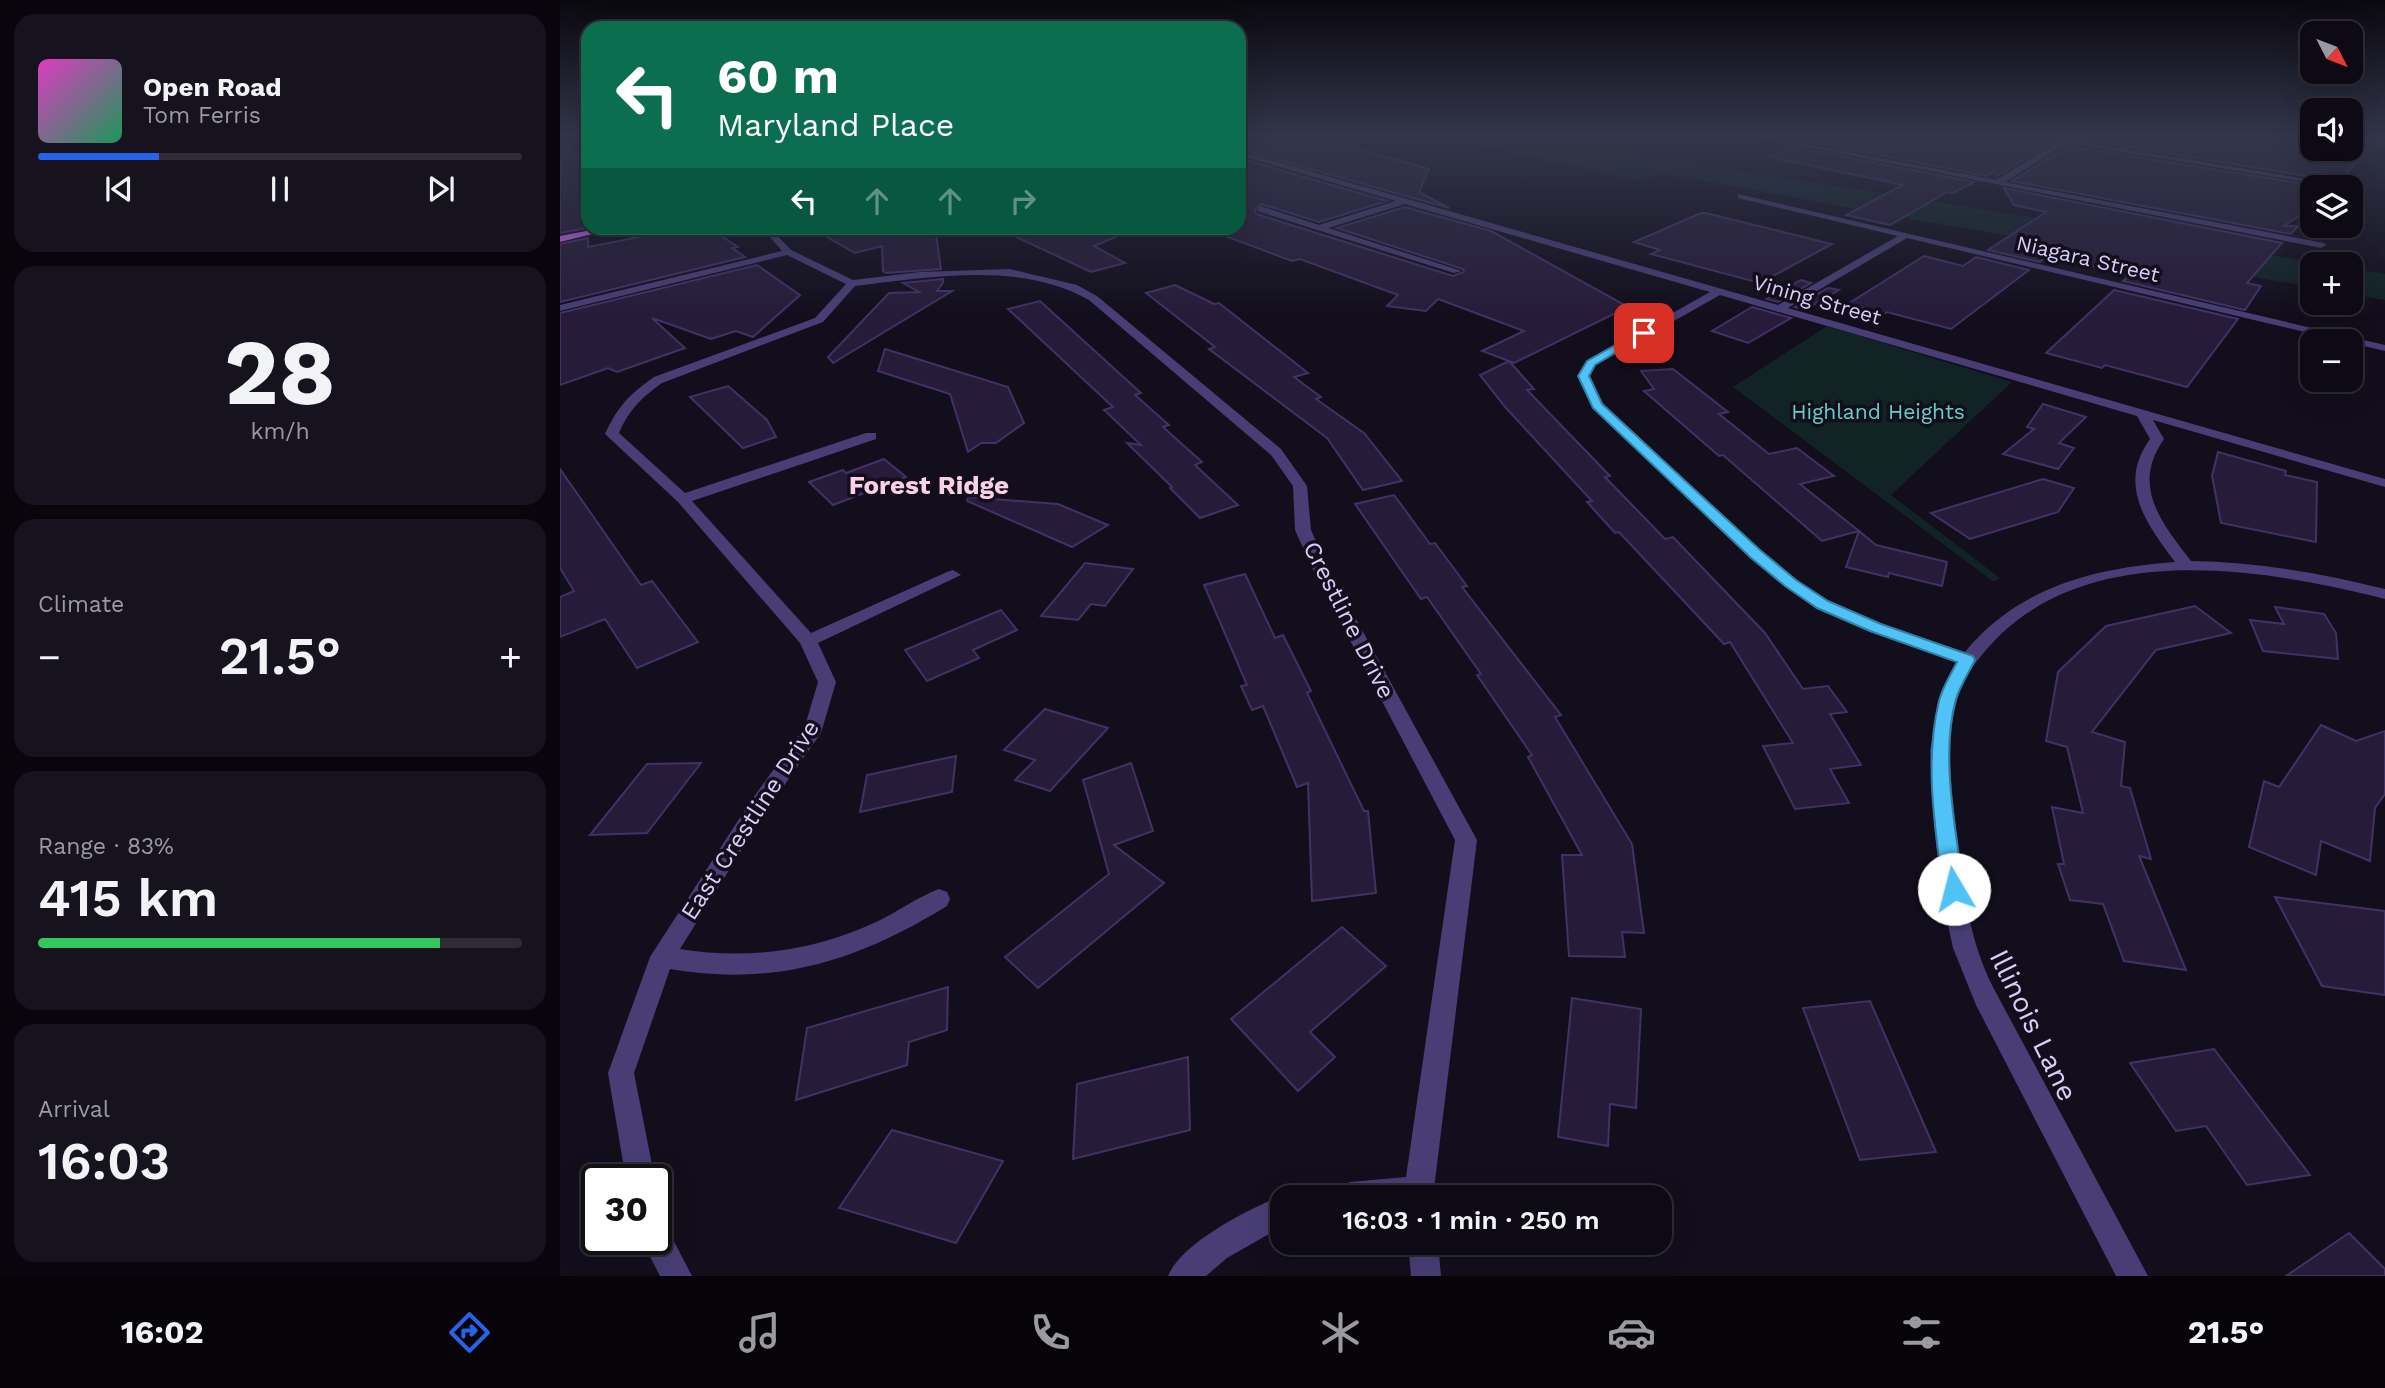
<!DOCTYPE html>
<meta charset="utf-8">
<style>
body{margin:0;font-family:"Work Sans",sans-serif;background:#17131e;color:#f1f3f6;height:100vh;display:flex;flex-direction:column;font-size:26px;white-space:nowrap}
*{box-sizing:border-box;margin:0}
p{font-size:23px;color:#9b9aa0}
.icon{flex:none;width:38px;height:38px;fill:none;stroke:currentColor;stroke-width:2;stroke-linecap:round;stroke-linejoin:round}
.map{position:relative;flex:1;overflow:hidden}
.sheet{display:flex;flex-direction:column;gap:14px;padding:14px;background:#08060c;width:560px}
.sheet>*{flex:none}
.hud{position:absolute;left:21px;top:21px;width:665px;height:214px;border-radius:21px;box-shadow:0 7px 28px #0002,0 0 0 2px #2e2b34;background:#0b6e4f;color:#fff;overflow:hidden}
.needle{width:46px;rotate:132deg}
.controls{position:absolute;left:1740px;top:21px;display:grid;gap:14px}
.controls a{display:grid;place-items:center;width:63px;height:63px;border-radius:14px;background:#0e0a15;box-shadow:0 7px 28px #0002,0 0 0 2px #2e2b34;font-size:35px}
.speed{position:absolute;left:21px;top:1164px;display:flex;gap:14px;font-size:35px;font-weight:700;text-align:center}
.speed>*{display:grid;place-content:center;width:91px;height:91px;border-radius:50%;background:#0e0a15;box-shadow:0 7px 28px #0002,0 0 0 2px #2e2b34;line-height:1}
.speed .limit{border:4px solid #111;border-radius:10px;background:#fff;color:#111}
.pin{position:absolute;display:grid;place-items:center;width:60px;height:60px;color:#fff;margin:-30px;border-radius:14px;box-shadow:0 4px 10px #0006}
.me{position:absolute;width:77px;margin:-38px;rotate:352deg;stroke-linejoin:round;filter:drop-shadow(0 0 5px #0008)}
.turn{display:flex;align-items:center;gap:24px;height:147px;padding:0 21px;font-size:32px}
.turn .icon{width:91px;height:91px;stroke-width:2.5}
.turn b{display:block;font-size:49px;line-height:60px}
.lanes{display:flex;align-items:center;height:66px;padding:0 21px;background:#0003;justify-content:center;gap:35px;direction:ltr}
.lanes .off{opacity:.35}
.big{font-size:52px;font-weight:600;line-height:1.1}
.sheet .card{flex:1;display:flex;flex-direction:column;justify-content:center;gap:10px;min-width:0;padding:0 24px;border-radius:21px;background:#17131e}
.sheet .dial{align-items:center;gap:0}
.dial b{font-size:91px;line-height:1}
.song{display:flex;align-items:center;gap:21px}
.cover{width:84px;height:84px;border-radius:10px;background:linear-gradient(135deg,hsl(310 70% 55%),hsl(150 70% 35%))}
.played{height:7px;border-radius:4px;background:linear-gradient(90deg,#2563eb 25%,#2e2b34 25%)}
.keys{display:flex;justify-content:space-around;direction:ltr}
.heat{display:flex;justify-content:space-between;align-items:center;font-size:38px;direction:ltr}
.charge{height:10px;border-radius:5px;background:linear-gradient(90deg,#34c759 83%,#2e2b34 0)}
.trip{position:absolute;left:710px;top:1185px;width:402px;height:70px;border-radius:21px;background:#0e0a15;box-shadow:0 7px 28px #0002,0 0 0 2px #2e2b34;font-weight:600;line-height:70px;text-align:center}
.tab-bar{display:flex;height:112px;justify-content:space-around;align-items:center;background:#060408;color:#9b9aa0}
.tab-bar .icon{width:49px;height:49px}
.tab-bar .on{color:#2563eb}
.tab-bar b{font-size:32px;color:#f1f3f6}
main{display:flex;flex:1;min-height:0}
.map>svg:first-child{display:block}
.green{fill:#112325}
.building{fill:#261c3a;stroke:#423164;stroke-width:2}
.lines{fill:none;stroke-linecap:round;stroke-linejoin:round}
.minor{fill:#483e75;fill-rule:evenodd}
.major{fill:#cd62ed;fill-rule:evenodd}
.route{fill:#4fc3f7;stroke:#337fa1;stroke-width:2}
.labels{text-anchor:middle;stroke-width:7;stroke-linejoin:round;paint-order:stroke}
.far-street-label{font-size:21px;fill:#d9cef9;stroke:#120e1c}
.far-park-label{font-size:21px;fill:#64d0c4;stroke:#120e1c}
.street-label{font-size:24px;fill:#d9cef9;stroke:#120e1c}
.neighbourhood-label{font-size:26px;font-weight:bold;fill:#f9d0e4;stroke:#120e1c}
.near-street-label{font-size:28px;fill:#d9cef9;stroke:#120e1c}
</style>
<main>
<section class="sheet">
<div class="card">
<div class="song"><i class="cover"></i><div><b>Open Road</b><p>Tom Ferris</p></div></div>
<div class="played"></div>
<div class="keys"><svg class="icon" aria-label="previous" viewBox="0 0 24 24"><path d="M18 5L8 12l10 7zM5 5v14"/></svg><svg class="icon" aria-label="pause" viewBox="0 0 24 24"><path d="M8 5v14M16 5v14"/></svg><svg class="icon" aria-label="next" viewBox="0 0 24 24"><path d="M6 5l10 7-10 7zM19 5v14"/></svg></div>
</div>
<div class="card dial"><b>28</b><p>km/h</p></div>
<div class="card"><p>Climate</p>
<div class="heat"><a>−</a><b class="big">21.5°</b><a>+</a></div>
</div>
<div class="card"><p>Range · 83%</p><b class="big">415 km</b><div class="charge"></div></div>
<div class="card"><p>Arrival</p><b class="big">16:03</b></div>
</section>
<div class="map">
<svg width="1825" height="1276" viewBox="0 0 1825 1276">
<rect width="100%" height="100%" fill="#120e1c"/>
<!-- green -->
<g class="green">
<path d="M 887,137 L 969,137 L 1765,264 L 1752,264 L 1752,287 L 1345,218 L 1101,173 L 1078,181 Z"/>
<path d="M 1790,268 L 1825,274 L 1825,300 L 1790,294 Z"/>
<path d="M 1267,326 L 1452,382 L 1331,495 L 1440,578 L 1434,582 L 1173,387 Z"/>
</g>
<!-- building -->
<g class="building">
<path d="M 679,137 L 756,137 L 869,169 L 859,192 L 889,208 L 679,149 Z"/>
<path d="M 1259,137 L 1478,137 L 1492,143 L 1437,176 L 1434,172 L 1426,176 L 1247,141 Z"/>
<path d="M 1507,137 L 1720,137 L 1752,141 L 1752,149 L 1790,147 L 1806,150 L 1784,177 L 1752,171 L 1752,177 Z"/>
<path d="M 0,141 L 28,159 L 28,228 L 0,233 Z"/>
<path d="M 1508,146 L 1752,185 L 1752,207 L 1724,226 L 1738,226 L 1731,234 L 1452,181 Z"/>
<path d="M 1233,147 L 1414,182 L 1393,193 L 1387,192 L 1330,225 L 1286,215 L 1343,185 L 1208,157 Z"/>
<path d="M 679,158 L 827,201 L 759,222 L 701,204 L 695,210 L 696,214 L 893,276 L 904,272 L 903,269 L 777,228 L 845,207 L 931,231 L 1068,307 L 954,363 L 949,361 L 974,389 L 967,390 L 1050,476 L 1045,477 L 1105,539 L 1113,537 L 1205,633 L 1243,689 L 1268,686 L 1287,712 L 1270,714 L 1301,765 L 1270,769 L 1289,803 L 1235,809 L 1203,746 L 1233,743 L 1170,642 L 1164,644 L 1059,532 L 1055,533 L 1027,502 L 1032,501 L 946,408 L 920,375 L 949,361 L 922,351 L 964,331 L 878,299 L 866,311 L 827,306 L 838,295 L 740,259 L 732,261 L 649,230 L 679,228 Z"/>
<path d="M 1444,188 L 1722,243 L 1687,283 L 1701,286 L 1685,310 L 1563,281 L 1569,276 L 1526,264 L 1488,255 L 1480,262 L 1428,250 L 1486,212 L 1454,205 Z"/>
<path d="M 1141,213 L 1146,213 L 1272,244 L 1200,283 L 1091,254 L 1100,250 L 1074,242 Z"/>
<path d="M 125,228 L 149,228 L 178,247 L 172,248 L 185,257 L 0,302 L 0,244 L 28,238 L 28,247 Z"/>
<path d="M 251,228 L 375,228 L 381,269 L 326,273 L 323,271 L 322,246 L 295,253 Z"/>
<path d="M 437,228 L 577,228 L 534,246 L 565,263 L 531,272 Z"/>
<path d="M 1364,256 L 1403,266 L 1416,257 L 1469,270 L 1391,329 L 1327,312 L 1324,314 L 1288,304 Z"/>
<path d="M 197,265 L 240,295 L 193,337 L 176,331 L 151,339 L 92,318 L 125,348 L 57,372 L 48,368 L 0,385 L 0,313 Z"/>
<path d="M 383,279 L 383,283 L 377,291 L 392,291 L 273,363 L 268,357 L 329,293 L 359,292 L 343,283 Z"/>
<path d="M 1241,280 L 1251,283 L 1218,302 L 1207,299 Z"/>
<path d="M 615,285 L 654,304 L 659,303 L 748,373 L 734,377 L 761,397 L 756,399 L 804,433 L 842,481 L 803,490 L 767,438 L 649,349 L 655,347 L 586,293 Z"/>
<path d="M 1268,288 L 1279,290 L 1245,310 L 1235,307 Z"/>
<path d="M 1554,290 L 1678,319 L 1627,387 L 1545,365 L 1542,368 L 1486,353 Z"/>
<path d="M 480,301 L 581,393 L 575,395 L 609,425 L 603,427 L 642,462 L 635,465 L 678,505 L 640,518 L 610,488 L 612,487 L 567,443 L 581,445 L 544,410 L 553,407 L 448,309 Z"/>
<path d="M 1192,307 L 1231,318 L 1188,343 L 1152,331 Z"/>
<path d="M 325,349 L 448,387 L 464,423 L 436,443 L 421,443 L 408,452 L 390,394 L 318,371 Z"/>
<path d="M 1113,369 L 1168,412 L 1159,414 L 1209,454 L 1237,448 L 1274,476 L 1240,484 L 1299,531 L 1262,541 L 1163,455 L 1159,456 L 1084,391 L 1094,389 L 1081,371 Z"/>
<path d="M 168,386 L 207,420 L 216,437 L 183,448 L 130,397 Z"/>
<path d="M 1483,404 L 1526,417 L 1499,443 L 1514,448 L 1498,469 L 1443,454 L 1474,429 L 1467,427 Z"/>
<path d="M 1658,452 L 1726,471 L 1725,475 L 1757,482 L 1756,542 L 1661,523 L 1652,476 Z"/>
<path d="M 324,459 L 346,477 L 273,505 L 249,482 L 283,470 L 286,473 Z"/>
<path d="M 0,469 L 81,585 L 92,581 L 138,642 L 77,668 L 45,619 L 0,637 L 0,597 L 14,591 L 0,568 Z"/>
<path d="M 1483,479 L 1514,488 L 1498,512 L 1410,539 L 1371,513 Z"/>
<path d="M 834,495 L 870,544 L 875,543 L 907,586 L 902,587 L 1001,715 L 995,717 L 1072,844 L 1084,933 L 1062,932 L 1065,957 L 1009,956 L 1002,855 L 1022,855 L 968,757 L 972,755 L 917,675 L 921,674 L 867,597 L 861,599 L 795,504 Z"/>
<path d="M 408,497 L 498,504 L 548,525 L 512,547 L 407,501 Z"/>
<path d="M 1299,531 L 1316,545 L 1387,562 L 1382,586 L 1329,573 L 1328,577 L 1286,567 Z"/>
<path d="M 525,563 L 573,569 L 545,606 L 531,604 L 518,620 L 481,616 Z"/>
<path d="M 685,574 L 715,638 L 723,635 L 751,691 L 747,693 L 804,811 L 808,811 L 816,893 L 752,901 L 748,783 L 737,787 L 703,706 L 692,710 L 681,686 L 687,685 L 644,585 Z"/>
<path d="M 1635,606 L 1671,633 L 1596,650 L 1532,732 L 1565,742 L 1561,786 L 1570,788 L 1591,859 L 1579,856 L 1626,970 L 1564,961 L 1543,904 L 1510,900 L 1498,864 L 1504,864 L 1492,807 L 1523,813 L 1507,747 L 1486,741 L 1498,672 L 1546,626 Z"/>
<path d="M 1715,607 L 1764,614 L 1776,633 L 1778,659 L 1703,651 L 1690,620 L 1724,624 Z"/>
<path d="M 441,610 L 457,630 L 413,650 L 419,658 L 367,681 L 345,650 Z"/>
<path d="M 485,709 L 548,728 L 490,791 L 455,780 L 475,760 L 444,750 Z"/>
<path d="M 1761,725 L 1796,741 L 1825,731 L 1825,794 L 1815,808 L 1810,861 L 1761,841 L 1756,875 L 1689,847 L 1704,781 L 1719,787 Z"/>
<path d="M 396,756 L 392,792 L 300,812 L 307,775 Z"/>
<path d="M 141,763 L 87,833 L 30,835 L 87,764 Z"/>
<path d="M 571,763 L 593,831 L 554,845 L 604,883 L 478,988 L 445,957 L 549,874 L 523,780 Z"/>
<path d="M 1715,897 L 1825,911 L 1825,995 L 1762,986 Z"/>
<path d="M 782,927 L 826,966 L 750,1032 L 775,1057 L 738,1091 L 671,1019 Z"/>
<path d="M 388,987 L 387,1030 L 349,1042 L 347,1065 L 236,1100 L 247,1028 Z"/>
<path d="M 1012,998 L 1081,1009 L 1076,1108 L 1050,1104 L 1048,1146 L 998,1137 Z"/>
<path d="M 1310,1001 L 1376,1152 L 1300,1160 L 1243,1008 Z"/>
<path d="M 1654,1049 L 1750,1175 L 1687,1185 L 1646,1126 L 1616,1131 L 1570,1063 Z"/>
<path d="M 628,1057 L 630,1130 L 513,1159 L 517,1084 Z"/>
<path d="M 332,1130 L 443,1161 L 396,1243 L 279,1208 Z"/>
<path d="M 1789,1233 L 1825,1269 L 1825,1276 L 1726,1276 Z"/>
</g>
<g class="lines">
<!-- minor -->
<g class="minor">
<path d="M 1197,137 L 1210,137 L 1436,180 L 1499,142 L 1481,137 L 1494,137 L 1794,187 L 1790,189 L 1507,143 L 1445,182 L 1764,243 L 1766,245 L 1761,248 Z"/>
<path d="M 1790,137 L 1825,142 L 1825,146 L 1790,141 Z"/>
<path d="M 679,151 L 1218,305 L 1338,236 L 1178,198 L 1178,194 L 1825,345 L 1825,351 L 1347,238 L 1228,308 L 1825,479 L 1825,487 L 1593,420 L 1604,439 C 1571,486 1601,522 1631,561 C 1697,562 1761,573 1825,589 L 1825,599 C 1706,569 1540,541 1441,634 C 1424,651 1407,670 1399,694 C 1386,734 1390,779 1395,820 C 1402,878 1407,937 1434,989 L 1588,1276 L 1556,1276 L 1416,1005 L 1393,948 L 1383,902 L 1374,825 L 1370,751 L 1379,699 L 1397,662 L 1310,632 L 1257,609 L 1224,586 L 1189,557 L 1031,405 L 1018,376 L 1027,361 L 1150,292 L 845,204 L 768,228 L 902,271 L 894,273 L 697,211 L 700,206 L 759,225 L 836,201 L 679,155 ZM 1160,295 L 1577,416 L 1590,439 C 1557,485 1586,523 1615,562 C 1534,568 1458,587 1405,652 L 1322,624 L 1269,601 L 1236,580 L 1201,551 L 1043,403 L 1030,376 L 1036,365 Z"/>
<path d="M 202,228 L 210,228 L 231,250 L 293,280 L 360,272 L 450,269 L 517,285 L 537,296 L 721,449 L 747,486 L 751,530 L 767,566 L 917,840 L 873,1197 L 775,1197 L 780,1187 L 790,1182 L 846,1177 L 895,840 L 751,566 L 735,530 L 733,486 L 711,455 L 529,300 C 459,261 372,277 295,286 L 263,322 L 102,383 C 81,398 69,410 59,433 L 125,493 L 306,433 L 316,433 L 316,439 L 132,501 L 251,633 L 387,572 L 393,570 L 401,575 L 258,643 L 276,682 L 261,733 L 204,814 L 120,949 C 187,960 255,951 316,922 C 338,912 357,897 379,889 L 387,892 L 390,899 L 387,906 C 297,961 216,987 110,969 L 74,1073 L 95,1180 L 66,1180 L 48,1073 L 90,957 L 190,802 L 245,726 L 258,682 L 240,643 L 118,502 L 45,434 C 58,406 69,395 94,377 L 255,318 L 286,284 L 227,255 L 0,311 L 0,305 L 222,251 Z"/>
<path d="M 723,1195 L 727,1197 L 723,1197 L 723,1226 L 667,1258 L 646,1276 L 608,1276 C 622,1242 689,1209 723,1195 Z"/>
<path d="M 96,1224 L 107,1228 L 132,1276 L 100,1276 L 81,1239 L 96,1239 Z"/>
<path d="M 848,1242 L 878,1242 L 881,1276 L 851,1276 Z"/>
</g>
<!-- major -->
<path class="major" d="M 42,228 L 57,228 L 0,242 L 0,236 Z"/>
</g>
<!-- sky -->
<linearGradient id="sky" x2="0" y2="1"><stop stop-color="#0a080f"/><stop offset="0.43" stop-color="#33364b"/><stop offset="1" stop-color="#33364b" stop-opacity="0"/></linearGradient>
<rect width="1825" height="315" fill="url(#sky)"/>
<!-- route -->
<path class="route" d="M 1080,331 L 1089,333 L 1035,365 L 1029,376 L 1042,404 L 1200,550 L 1236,580 L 1268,601 L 1321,624 L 1413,656 L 1415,660 C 1409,672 1400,686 1396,699 C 1380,754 1396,833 1404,889 L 1401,895 L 1394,898 L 1386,895 L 1383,889 C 1375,827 1364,763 1379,701 C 1382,688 1391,674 1397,662 L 1310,631 L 1257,608 L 1225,586 L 1190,557 L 1033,408 L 1018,376 L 1027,361 Z"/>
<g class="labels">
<!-- far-street labels -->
<g class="far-street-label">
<text transform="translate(1528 259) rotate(13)" y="7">Niagara Street</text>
<text transform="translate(1257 300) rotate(16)" y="7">Vining Street</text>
</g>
<!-- far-park labels -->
<g class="far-park-label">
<text x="1318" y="419">Highland Heights</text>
</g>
<!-- street labels -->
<g class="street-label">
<text transform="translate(789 620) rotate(63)" y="8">Crestline Drive</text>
<text transform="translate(190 820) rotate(-57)" y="8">East Crestline Drive</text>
</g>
<!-- neighbourhood labels -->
<g class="neighbourhood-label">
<text x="369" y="494">Forest Ridge</text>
</g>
<!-- near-street labels -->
<g class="near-street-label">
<text transform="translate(1474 1025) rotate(64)" y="10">Illinois Lane</text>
</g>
</g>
</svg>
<div class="controls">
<a><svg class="needle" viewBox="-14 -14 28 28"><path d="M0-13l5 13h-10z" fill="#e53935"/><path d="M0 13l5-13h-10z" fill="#9b9aa0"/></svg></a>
<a><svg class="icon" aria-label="sound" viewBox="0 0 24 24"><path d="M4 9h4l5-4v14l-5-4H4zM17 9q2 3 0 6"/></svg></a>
<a><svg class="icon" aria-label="layers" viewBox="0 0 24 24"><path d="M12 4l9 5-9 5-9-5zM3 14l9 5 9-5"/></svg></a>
<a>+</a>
<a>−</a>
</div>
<div class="speed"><div class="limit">30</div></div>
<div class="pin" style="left:1084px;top:333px;background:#d93025"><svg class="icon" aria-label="arrive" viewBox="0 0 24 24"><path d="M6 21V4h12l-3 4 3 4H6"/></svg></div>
<svg class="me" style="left:1394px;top:889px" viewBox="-20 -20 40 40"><circle r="19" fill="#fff"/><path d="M0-13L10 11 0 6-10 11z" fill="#4fc3f7"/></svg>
<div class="trip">16:03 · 1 min · 250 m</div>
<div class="hud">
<div class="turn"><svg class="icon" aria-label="left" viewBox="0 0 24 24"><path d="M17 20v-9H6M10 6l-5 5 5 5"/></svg><div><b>60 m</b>Maryland Place</div></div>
<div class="lanes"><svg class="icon" aria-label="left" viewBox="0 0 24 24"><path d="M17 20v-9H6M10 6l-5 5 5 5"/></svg><svg class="icon off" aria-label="ahead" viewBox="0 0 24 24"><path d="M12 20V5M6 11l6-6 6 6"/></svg><svg class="icon off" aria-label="ahead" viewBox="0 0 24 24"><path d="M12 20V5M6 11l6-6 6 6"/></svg><svg class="icon off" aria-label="right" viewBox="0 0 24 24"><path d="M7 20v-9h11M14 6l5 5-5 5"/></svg></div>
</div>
</div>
</main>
<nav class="tab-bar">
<b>16:02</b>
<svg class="icon on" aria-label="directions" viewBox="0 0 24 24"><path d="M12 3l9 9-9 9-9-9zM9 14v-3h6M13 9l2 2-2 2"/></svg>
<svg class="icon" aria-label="music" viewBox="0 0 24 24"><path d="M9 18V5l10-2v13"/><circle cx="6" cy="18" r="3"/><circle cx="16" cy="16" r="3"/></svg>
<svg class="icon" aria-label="phone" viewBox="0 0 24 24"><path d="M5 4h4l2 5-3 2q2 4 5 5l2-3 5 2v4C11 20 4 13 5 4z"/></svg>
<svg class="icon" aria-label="climate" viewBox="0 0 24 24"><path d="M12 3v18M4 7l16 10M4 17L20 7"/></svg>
<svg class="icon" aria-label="car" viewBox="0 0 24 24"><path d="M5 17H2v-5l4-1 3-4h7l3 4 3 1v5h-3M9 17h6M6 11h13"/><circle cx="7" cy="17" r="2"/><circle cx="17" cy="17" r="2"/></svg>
<svg class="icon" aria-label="filters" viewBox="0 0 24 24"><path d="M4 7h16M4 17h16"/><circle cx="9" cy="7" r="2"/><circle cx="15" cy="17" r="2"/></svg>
<b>21.5°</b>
</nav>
